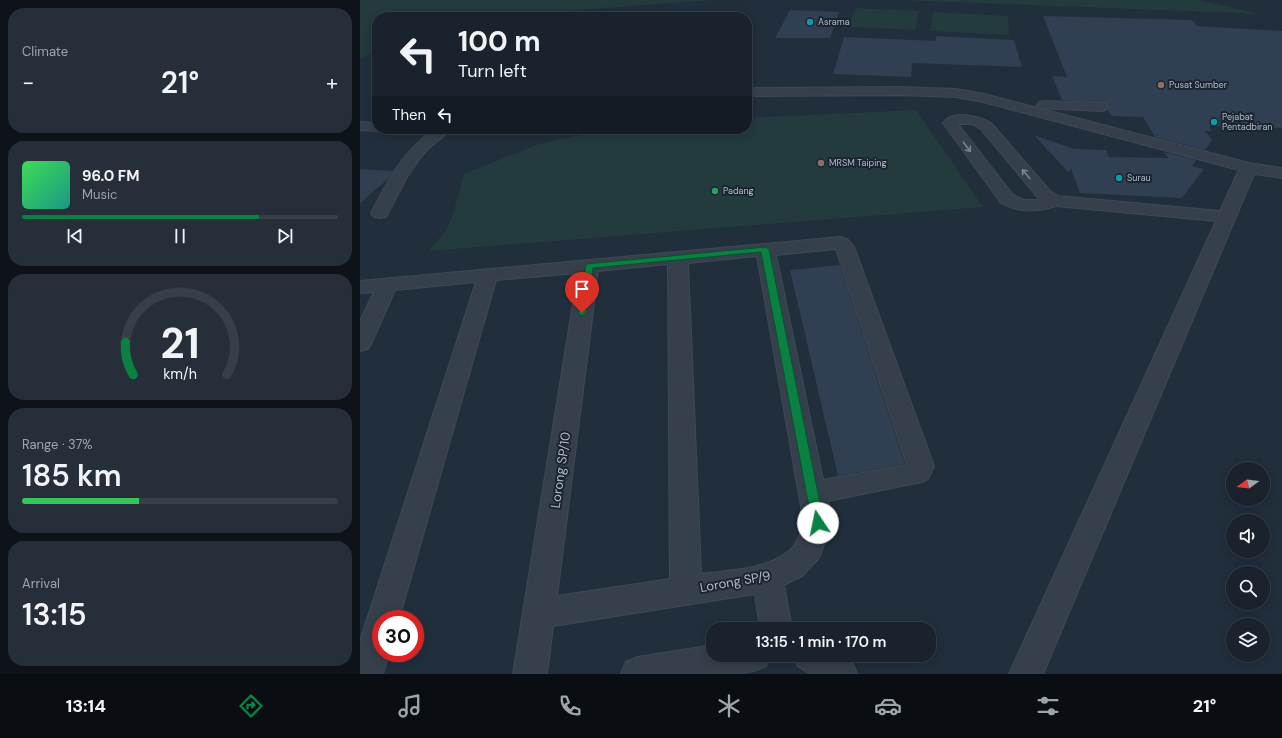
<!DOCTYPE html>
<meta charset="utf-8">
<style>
body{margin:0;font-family:"DM Sans",sans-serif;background:#262f39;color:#f1f3f6;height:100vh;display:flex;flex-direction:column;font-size:15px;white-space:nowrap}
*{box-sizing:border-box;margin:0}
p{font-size:13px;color:#9fa4aa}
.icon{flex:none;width:22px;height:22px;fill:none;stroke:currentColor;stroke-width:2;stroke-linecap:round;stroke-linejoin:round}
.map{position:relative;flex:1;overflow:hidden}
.drawer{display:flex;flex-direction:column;gap:8px;padding:8px;background:#0e1319;width:360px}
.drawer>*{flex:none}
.hud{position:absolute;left:12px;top:12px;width:380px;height:122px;border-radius:16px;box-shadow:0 2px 10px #0003,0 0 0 1px #373f49;background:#19222d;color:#f1f3f6;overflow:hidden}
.needle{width:26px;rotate:255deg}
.tools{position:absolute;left:866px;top:462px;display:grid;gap:8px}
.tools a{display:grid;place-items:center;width:44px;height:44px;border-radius:50%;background:#19222d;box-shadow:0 2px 10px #0003,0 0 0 1px #373f49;font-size:20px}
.speed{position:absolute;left:12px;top:610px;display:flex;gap:8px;font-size:20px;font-weight:700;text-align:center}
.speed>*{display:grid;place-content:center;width:52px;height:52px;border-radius:50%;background:#19222d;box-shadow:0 2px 10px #0003,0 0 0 1px #373f49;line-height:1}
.speed .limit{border:6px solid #d22;background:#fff;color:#111}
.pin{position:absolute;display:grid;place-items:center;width:34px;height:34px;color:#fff;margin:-41px -17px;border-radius:50% 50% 50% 0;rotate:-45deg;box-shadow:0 0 4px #0007}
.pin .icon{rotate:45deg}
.me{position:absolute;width:44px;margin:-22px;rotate:349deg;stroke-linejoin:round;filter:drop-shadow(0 0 3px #0008)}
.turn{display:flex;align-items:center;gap:14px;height:84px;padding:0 20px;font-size:18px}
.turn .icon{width:52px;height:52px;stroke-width:2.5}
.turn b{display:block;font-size:28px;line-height:34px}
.then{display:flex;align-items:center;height:38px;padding:0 20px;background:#0003;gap:8px;font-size:15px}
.big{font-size:30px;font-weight:600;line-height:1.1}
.drawer .widget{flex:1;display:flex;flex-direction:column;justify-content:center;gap:6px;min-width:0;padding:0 14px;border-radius:16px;background:#262f39}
.drawer .dial{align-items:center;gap:0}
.dial svg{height:104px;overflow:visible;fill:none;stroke:#373f49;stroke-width:7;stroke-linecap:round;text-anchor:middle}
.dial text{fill:#f1f3f6;stroke:none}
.song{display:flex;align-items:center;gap:12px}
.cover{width:48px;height:48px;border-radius:6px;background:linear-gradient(135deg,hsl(130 70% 55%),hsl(170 70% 35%))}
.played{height:4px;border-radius:2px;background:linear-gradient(90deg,#0b8043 75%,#373f49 75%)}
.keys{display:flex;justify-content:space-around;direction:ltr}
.heat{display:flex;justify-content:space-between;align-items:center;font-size:22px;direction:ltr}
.charge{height:6px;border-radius:3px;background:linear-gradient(90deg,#34c759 37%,#373f49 0)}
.trip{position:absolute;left:346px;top:622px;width:230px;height:40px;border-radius:16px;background:#19222d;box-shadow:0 2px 10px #0003,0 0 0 1px #373f49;font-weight:600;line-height:40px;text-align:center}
.tabs{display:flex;height:64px;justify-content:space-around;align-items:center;background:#0a0e12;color:#9fa4aa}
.tabs .icon{width:28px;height:28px}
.tabs .current{color:#0b8043}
.tabs b{font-size:18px;color:#f1f3f6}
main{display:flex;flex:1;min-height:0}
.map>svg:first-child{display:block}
.green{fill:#233b3d}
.building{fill:#303f51}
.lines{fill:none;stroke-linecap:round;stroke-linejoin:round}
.minor-casing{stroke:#3e4955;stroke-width:2}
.minor{fill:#35404c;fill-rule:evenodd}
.oneway{stroke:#798490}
.route{fill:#0b8043;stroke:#07532c}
.culture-dot{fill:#0f9aa8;stroke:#1b2531;stroke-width:1.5}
.education-dot{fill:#8d6e63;stroke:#1b2531;stroke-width:1.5}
.leisure-dot{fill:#2e9e5b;stroke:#1b2531;stroke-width:1.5}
.labels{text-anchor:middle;stroke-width:4;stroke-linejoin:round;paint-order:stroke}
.far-poi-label{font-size:9px;fill:#b1bbc8;stroke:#1b2531;text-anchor:start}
.near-street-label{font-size:13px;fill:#b1bbc8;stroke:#1b2531}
</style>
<main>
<section class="drawer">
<div class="widget"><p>Climate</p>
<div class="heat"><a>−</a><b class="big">21°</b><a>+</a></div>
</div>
<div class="widget">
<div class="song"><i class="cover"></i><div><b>96.0 FM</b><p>Music</p></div></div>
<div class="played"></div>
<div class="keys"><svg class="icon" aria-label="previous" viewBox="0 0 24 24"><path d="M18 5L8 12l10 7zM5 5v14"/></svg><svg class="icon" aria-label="pause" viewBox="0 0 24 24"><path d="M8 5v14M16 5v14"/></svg><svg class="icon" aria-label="next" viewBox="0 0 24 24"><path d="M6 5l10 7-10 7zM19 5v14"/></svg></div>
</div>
<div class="widget dial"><svg viewBox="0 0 100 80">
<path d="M14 69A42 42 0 1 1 86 69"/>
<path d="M14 69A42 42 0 0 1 8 44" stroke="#0b8043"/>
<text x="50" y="56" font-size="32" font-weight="700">21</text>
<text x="50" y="72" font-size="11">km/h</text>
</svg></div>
<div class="widget"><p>Range · 37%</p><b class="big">185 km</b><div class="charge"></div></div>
<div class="widget"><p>Arrival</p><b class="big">13:15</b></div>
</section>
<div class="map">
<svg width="922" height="674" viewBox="0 0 922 674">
<rect width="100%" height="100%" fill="#212e3c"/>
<!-- green -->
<g class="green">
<path d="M 0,0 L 352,0 L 127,17 L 17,17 L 17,52 L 0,58 Z"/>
<path d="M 539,0 L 839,0 L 901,14 L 851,12 Z"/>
<path d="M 496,8 L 559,11 L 555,30 L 488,27 Z"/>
<path d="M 573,12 L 648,16 L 649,35 L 570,31 Z"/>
<path d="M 556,110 L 623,207 L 68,251 L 85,232 L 92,218 L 104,174 L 179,144 L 225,134 L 262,129 L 387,129 L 387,118 Z"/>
</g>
<!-- building -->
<g class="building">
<path d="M 430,10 L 455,11 L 479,12 L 470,38 L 415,38 Z"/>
<path d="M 683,16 L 831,20 L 837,26 L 922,31 L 922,128 L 849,126 L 852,131 L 845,131 L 852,140 L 845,150 L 795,137 L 783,117 L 751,116 L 748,110 L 749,106 L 746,103 L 702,100 L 692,76 L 707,77 Z"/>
<path d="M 576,36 L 654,40 L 662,67 L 552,63 L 551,77 L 473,74 L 484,37 L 576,41 Z"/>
<path d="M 674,135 L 714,149 L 746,150 L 749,157 L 808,158 L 804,152 L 836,160 L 832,166 L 844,169 L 822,198 L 720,193 L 711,169 L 708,172 Z"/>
<path d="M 0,169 L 33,171 L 29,178 L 0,203 Z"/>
<path d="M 480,265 L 545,464 L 478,476 L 430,270 Z"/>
</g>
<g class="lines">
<defs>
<g id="minor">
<path d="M 538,87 L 596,89 L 624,94 L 889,163 L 922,168 L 922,178 L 894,174 L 683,674 L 649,674 L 856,221 L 696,206 C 677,212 658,213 641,203 L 583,123 C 592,109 619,116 631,123 L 690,191 L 698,196 L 860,211 L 879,170 L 623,102 L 596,97 L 538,95 L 387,96 L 387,88 ZM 598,124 L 612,124 L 621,129 L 680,200 L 664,200 L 653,195 Z"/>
<path d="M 684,101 L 741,103 L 746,104 L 748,107 L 746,110 L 741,111 L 679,108 L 677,105 L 679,102 Z"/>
<path d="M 0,122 L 17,123 L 17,129 L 23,129 L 17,131 L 0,130 Z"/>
<path d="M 75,129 L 92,129 L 69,148 L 60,158 L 47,177 L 26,217 L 20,218 L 14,217 L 11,213 C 27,182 45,148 75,129 Z"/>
<path d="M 480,237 L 487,239 L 494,247 L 574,466 L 568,479 L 562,482 L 468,501 L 472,523 L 459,558 L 442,576 L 424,585 L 432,629 L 400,629 L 395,594 L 193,626 L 187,674 L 153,674 L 218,273 L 136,280 L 39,619 L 21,619 L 21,653 L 29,653 L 23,674 L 0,674 L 0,641 L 116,282 L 35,290 L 11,344 L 8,349 L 0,351 L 0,321 L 14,292 L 0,293 L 0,281 ZM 476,249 L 547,465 L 463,480 L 416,255 ZM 397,256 L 444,523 C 442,529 440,535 437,541 C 422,569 370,570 341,574 L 328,263 ZM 308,264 L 310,579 L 197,596 L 238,271 Z"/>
<path d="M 353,645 L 353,655 L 411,655 L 406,666 L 394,671 L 377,674 L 261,674 L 266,662 L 278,657 Z"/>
<path d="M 433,655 L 480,655 L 492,662 L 497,674 L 450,674 L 438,666 Z"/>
</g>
</defs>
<!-- minor casing -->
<use href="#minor" class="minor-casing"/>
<!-- minor -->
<use href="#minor" class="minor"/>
</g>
<!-- one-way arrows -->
<defs><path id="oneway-shaft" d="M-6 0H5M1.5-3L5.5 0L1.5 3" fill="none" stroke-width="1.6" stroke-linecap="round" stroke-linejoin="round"/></defs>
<g class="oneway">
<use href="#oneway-shaft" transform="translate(607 147) rotate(53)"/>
<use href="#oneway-shaft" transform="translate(666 174) rotate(-130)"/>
</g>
<!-- route -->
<path class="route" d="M 405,247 L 409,249 L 464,523 L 463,527 L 458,528 L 454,527 L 452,523 L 401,252 L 233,268 L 226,313 L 222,316 L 218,313 L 226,264 Z"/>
<!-- markers -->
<g class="culture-dot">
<circle cx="450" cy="22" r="4"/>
<circle cx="854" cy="122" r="4"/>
<circle cx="759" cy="178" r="4"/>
</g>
<g class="education-dot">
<circle cx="801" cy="85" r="4"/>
<circle cx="461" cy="163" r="4"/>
</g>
<circle class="leisure-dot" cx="355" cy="191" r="4"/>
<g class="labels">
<!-- far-poi labels -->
<g class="far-poi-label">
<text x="458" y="25">Asrama</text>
<text x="809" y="88">Pusat Sumber</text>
<text x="862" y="120">Pejabat<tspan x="862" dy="10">Pentadbiran</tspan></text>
<text x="469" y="166">MRSM Taiping</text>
<text x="767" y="181">Surau</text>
<text x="363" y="194">Padang</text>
</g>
<!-- near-street labels -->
<g class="near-street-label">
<text transform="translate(200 470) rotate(-82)" y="5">Lorong SP/10</text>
<text transform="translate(375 581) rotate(-10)" y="5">Lorong SP/9</text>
</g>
</g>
</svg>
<div class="tools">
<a><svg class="needle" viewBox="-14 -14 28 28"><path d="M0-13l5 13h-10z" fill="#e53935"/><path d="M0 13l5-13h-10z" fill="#9fa4aa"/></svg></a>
<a><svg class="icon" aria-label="sound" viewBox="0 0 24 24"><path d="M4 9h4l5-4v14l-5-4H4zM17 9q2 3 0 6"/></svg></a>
<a><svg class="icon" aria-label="search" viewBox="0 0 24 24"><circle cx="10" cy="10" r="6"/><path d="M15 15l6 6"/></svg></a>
<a><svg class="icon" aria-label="layers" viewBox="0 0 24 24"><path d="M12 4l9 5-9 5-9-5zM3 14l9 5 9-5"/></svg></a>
</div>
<div class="speed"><div class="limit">30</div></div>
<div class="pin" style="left:222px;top:313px;background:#d93025"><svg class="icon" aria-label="arrive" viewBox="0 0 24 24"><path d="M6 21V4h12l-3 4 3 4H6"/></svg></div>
<svg class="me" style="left:458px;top:523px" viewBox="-20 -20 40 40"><circle r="19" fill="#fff"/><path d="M0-13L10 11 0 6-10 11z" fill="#0b8043"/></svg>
<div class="trip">13:15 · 1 min · 170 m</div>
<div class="hud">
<div class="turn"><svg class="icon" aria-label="left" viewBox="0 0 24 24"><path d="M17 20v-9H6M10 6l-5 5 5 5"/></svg><div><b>100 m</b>Turn left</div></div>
<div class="then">Then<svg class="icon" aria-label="left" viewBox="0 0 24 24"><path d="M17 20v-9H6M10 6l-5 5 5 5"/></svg></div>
</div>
</div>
</main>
<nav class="tabs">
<b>13:14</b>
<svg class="icon current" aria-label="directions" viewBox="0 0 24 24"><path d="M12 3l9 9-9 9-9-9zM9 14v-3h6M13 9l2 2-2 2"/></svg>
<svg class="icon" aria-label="music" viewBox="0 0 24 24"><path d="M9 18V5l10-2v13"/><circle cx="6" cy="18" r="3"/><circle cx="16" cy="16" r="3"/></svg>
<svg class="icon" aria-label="phone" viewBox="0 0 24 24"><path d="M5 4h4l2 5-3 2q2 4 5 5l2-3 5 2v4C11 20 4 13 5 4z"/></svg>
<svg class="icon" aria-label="climate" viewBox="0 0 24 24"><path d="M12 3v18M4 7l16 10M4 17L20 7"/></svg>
<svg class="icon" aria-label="car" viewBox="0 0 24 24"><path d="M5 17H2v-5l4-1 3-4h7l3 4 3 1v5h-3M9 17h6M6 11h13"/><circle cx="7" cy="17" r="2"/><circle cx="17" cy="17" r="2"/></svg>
<svg class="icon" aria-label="filters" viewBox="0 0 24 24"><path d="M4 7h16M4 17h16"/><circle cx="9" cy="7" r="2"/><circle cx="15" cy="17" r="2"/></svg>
<b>21°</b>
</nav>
